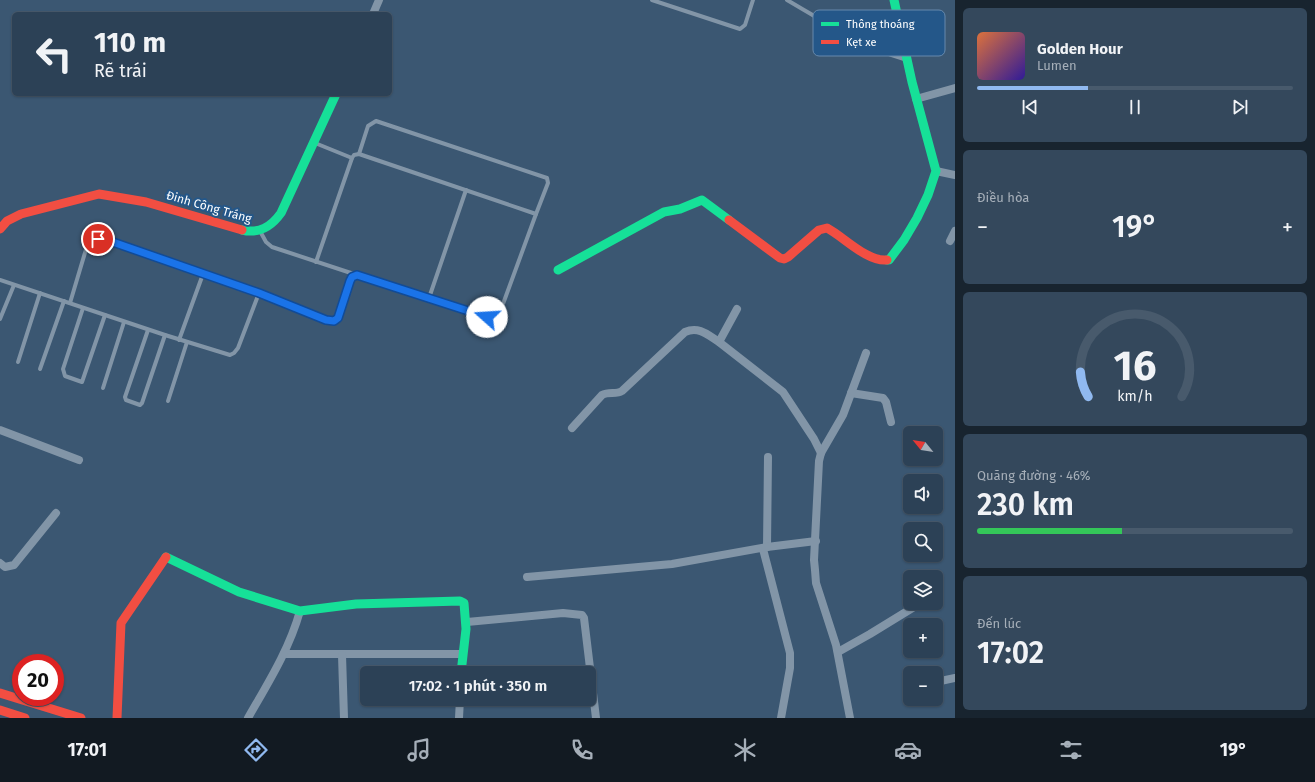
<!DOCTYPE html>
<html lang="vi">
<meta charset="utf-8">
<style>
body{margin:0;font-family:"Fira Sans",sans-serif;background:#34485c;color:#f1f3f6;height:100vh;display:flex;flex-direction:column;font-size:15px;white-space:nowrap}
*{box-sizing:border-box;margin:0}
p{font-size:13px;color:#a6afb9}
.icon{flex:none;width:22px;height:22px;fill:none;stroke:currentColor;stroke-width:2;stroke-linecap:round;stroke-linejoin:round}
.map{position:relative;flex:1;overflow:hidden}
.side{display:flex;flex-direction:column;gap:8px;padding:8px;background:#18242f;width:360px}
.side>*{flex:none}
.banner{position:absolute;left:12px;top:12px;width:380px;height:84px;border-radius:6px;box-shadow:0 1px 3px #0004,0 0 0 1px #485a6c;background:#2c4156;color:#f1f3f6;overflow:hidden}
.needle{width:26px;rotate:300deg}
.fabs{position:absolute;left:903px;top:426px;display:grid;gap:8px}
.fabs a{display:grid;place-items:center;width:40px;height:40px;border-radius:6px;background:#2c4156;box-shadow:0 1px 3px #0004,0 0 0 1px #485a6c;font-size:20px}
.speed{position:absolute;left:12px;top:654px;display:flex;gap:8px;font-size:20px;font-weight:700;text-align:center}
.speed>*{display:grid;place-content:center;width:52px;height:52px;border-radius:50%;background:#2c4156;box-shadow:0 1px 3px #0004,0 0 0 1px #485a6c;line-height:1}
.speed .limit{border:6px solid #d22;background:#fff;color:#111}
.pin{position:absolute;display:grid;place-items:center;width:34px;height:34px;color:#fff;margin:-17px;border:2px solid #fff;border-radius:50%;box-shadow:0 1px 4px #0007}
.me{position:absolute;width:44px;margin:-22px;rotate:289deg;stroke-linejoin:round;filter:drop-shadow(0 0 3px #0008)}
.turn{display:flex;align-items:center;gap:14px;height:84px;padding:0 16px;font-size:18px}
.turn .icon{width:52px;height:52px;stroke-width:2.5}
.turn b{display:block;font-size:28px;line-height:34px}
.big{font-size:30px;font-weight:600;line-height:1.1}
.side .card{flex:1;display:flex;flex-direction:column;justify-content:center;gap:6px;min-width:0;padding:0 14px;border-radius:6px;background:#34485c}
.side .dial{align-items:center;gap:0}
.dial svg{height:104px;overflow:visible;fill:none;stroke:#485a6c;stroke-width:7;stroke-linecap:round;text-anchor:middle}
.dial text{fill:#f1f3f6;stroke:none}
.song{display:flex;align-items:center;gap:12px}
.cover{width:48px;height:48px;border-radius:6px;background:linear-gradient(135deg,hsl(20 70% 55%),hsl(250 70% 35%))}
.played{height:4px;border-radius:2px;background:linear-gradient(90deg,#90b9f0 35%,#485a6c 35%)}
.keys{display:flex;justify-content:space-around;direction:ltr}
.heat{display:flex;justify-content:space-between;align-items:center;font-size:22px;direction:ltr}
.charge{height:6px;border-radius:3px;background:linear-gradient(90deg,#34c759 46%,#485a6c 0)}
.trip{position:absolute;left:360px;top:666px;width:236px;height:40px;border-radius:6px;background:#2c4156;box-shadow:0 1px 3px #0004,0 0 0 1px #485a6c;font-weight:600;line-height:40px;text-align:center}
.tab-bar{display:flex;height:64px;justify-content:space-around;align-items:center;background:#121a22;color:#a6afb9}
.tab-bar .icon{width:28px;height:28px}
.tab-bar .selected{color:#90b9f0}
.tab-bar b{font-size:18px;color:#f1f3f6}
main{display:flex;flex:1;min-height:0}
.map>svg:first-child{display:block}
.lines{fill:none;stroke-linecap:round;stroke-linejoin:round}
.lane{stroke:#8295a7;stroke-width:4}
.street{stroke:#8295a7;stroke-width:8}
.fast{stroke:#16e098;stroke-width:9}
.jam{stroke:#f24e42;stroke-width:9}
.route-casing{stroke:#114b97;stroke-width:10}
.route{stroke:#1a73e8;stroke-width:7}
.labels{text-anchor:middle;stroke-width:4;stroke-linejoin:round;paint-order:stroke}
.street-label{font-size:12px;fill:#fff;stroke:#245789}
.key{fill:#245789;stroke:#6689ac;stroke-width:1}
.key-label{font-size:11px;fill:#fff}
</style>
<main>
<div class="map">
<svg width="955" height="718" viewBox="0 0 955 718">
<rect width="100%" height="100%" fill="#3b5772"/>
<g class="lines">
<!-- lane -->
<g class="lane">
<path d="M 652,0 L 740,29 L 745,25 L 753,0"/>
<path d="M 787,0 C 825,22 862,47 904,59"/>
<path d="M 315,143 L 352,158"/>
<path d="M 359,154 L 368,126 L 376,121 L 547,178 L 548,183 L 536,214"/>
<path d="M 260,231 L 266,242 L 272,247 L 357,275"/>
<path d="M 0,280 L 165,335 L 230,355 L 234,353 L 238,348 L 259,293"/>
<path d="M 429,298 L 466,190"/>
<path d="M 70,303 L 87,246 L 98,239 L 104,239 L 259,293 L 326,320 L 334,321 L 338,318 L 350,281 L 352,277 L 357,275 L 487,317 C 496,318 499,312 503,304 L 536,214 L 359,154 L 354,155 L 352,158 L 316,262"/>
<path d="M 83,308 L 63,369 L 65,376 L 82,382 L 105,315"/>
<path d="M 0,319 L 14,285"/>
<path d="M 148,330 L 125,397 L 126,400 L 140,405 L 142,403 L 165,335"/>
<path d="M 179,340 L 203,274"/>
<path d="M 18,362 L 40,293"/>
<path d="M 40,369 L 64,301"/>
<path d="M 103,388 L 124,322"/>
<path d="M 168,401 L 187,342"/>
</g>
<!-- street -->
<g class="street">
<path d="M 373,14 L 379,0"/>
<path d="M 916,99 L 955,88"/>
<path d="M 936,171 L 955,175"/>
<path d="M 950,241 L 955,231"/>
<path d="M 737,309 L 719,342 L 783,392 L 814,439 L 821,453"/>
<path d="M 851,393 L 883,398 L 886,402 L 891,422"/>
<path d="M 572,428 L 602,395 C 609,391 616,395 622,391 L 685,332 C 699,326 708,335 719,342"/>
<path d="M 0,430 L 79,460"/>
<path d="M 767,547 L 768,457"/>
<path d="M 763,549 L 790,653 L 790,668 L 781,718"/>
<path d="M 0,563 L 5,567 L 14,565 L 56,513"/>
<path d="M 527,577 L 672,564 L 767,547 L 816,541"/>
<path d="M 467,622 L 563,613 L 582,615 L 584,618 L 596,718"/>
<path d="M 838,652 L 870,634 L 914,607"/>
<path d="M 284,654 L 462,654"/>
<path d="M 342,655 L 344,718"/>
<path d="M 936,682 L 955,678"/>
<path d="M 248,718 C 268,683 289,650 300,611"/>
<path d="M 459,718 L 460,699"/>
<path d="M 850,718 L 836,645 L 816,583 L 815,570 L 814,560 L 819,461 L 821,453 L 843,415 L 866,353"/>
</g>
<!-- fast -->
<g class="fast">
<path d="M 242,230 C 259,234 271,227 281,213 L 336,94"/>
<path d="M 887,260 L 889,260 L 904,240 L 917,218 L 928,195 L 936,171 L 912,82 L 894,0"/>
<path d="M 558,270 L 664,212 L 680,209 L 702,200 L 729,220"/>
<path d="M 166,557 L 239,592 L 300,611 L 356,604 L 460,601 L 464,603 L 466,629 L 461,673"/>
</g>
<!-- jam -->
<g class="jam">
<path d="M 729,220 L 780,258 L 784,259 L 788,257 L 819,230 L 827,228 C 844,237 867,262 887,260"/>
<path d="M 0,229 L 7,221 L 21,214 L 99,194 L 146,202 L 242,230"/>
<path d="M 0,693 L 81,718"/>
<path d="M 0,710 L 25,718"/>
<path d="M 117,718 L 121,623 L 166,557"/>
</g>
</g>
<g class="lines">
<defs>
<path id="route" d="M 98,239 L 104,239 L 259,293 L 326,320 L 334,321 L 338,318 L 350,281 L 352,277 L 357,275 L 487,317"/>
</defs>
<!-- route casing -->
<use href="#route" class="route-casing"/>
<!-- route -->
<use href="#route" class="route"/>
</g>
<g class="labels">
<!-- street labels -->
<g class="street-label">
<text transform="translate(209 207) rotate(16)" y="4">Đinh Công Tráng</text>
</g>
</g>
<!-- legend -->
<rect x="813" y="10" width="132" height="46" rx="6" class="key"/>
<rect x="821" y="22" width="18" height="4" fill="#16e098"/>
<rect x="821" y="40" width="18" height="4" fill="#f24e42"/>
<g class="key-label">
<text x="846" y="28">Thông thoáng</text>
<text x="846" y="46">Kẹt xe</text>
</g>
</svg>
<div class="fabs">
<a><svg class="needle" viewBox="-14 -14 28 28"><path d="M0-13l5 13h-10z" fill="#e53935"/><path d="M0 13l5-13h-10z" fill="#a6afb9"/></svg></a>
<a><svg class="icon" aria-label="sound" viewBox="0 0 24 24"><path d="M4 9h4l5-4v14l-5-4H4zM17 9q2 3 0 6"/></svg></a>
<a><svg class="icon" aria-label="search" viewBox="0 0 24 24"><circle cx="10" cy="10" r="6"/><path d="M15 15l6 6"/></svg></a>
<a><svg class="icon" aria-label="layers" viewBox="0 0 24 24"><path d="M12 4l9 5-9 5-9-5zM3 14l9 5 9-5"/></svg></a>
<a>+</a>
<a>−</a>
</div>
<div class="speed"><div class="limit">20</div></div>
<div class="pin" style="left:98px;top:239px;background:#d93025"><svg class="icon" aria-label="arrive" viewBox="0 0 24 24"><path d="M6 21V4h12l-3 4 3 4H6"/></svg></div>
<svg class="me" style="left:487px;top:317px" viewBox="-20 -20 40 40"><circle r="19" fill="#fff"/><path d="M0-13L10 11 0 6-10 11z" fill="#1a73e8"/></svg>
<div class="trip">17:02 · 1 phút · 350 m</div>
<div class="banner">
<div class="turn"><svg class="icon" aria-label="left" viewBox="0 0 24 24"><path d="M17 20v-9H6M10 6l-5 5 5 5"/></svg><div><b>110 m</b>Rẽ trái</div></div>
</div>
</div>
<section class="side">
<div class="card">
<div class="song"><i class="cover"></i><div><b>Golden Hour</b><p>Lumen</p></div></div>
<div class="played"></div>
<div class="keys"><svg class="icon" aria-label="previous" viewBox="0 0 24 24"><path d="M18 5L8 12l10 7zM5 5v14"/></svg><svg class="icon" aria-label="pause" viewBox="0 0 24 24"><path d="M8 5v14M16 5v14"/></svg><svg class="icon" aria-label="next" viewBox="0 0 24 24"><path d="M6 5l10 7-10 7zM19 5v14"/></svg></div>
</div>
<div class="card"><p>Điều hòa</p>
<div class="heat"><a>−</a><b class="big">19°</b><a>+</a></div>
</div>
<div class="card dial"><svg viewBox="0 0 100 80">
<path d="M14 69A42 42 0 1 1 86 69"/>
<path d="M14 69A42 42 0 0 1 8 50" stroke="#90b9f0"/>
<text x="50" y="56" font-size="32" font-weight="700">16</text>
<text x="50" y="72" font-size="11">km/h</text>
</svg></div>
<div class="card"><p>Quãng đường · 46%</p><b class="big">230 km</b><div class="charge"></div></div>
<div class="card"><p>Đến lúc</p><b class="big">17:02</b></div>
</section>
</main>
<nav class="tab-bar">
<b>17:01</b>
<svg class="icon selected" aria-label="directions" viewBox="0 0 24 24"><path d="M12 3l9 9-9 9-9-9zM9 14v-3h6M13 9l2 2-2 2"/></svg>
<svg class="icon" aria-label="music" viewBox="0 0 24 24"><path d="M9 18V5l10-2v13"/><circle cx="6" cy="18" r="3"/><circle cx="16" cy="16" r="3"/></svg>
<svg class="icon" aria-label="phone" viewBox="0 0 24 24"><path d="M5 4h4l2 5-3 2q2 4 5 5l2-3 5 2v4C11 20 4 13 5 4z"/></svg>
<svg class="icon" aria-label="climate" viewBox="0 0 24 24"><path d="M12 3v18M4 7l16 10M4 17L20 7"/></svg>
<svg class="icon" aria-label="car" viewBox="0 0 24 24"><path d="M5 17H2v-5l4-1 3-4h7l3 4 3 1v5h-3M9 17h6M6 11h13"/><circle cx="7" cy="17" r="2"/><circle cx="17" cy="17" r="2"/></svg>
<svg class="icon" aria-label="filters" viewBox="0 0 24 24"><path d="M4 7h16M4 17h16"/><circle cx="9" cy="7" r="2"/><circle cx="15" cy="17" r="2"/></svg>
<b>19°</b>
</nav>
